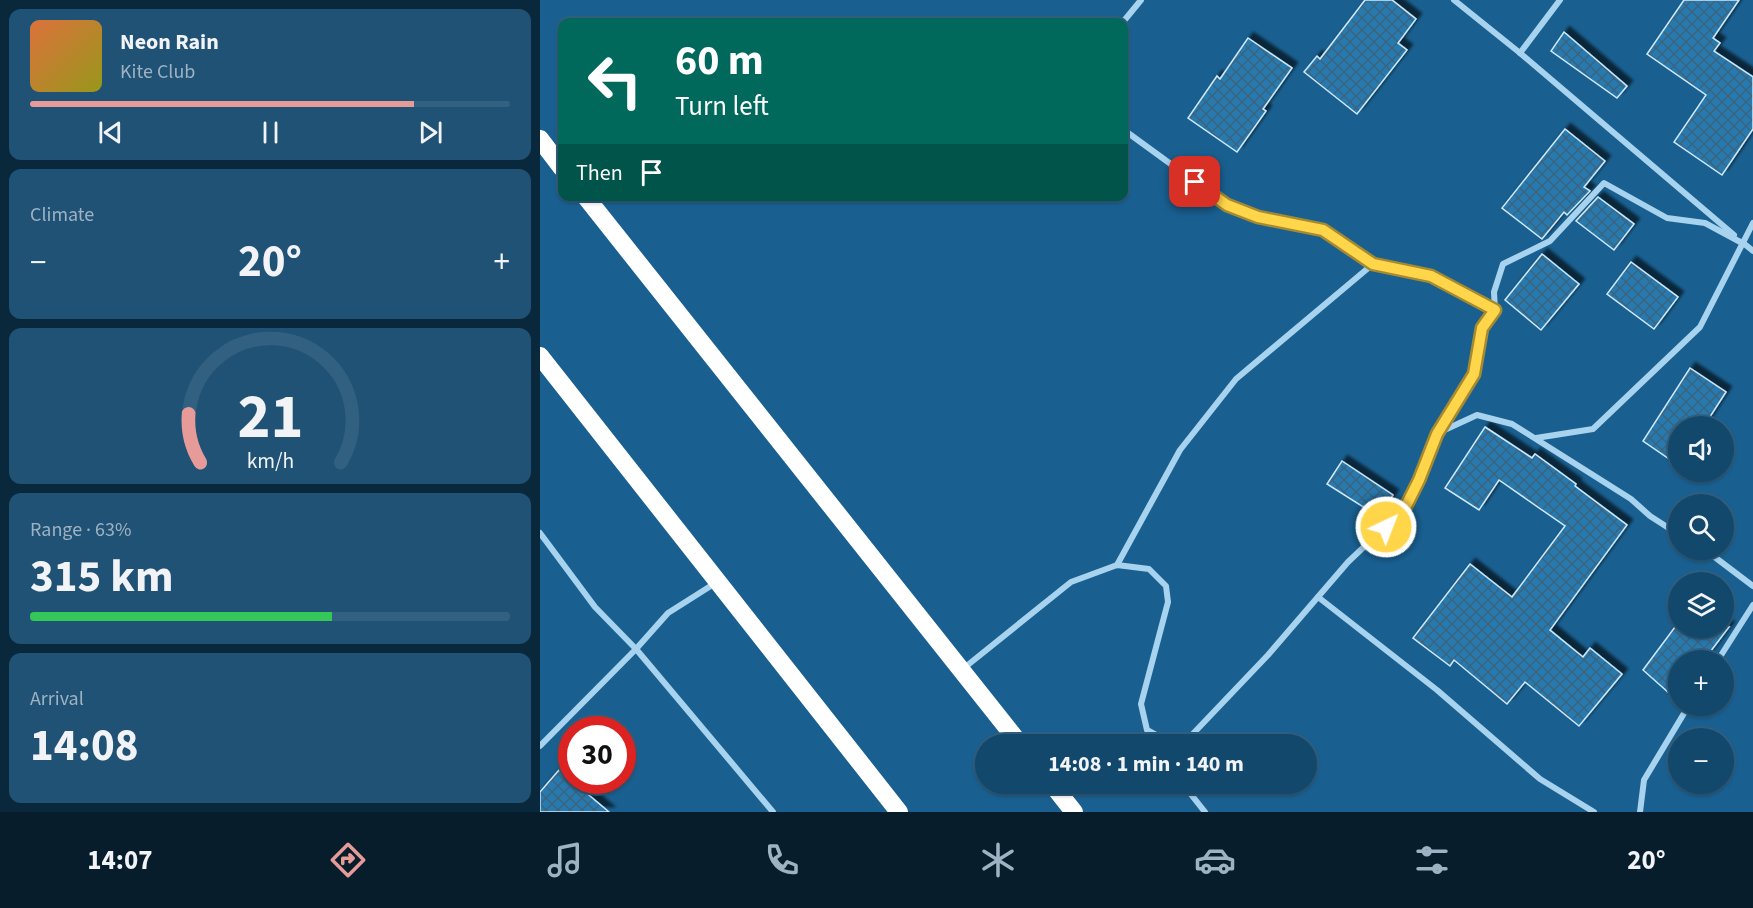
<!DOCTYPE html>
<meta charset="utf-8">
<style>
body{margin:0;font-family:"Source Sans 3",sans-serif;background:#205275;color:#f1f3f6;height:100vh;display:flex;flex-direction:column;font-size:22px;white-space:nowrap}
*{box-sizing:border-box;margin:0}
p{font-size:20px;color:#9db2c2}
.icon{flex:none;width:33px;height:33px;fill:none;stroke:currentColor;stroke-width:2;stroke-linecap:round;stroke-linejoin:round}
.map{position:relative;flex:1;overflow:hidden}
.sheet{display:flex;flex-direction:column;gap:9px;padding:9px;background:#0a283c;width:540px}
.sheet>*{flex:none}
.hud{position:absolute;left:18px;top:18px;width:570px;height:183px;border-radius:12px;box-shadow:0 2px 4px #0004,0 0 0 2px #326080;background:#00695c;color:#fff;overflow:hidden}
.controls{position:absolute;left:1128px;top:416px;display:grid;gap:12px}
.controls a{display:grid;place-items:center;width:66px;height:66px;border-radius:50%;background:#13486d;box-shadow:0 2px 4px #0004,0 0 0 2px #326080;font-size:30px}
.speed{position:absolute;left:18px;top:716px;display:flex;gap:12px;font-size:30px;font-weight:700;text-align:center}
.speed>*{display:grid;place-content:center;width:78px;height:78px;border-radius:50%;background:#13486d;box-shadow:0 2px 4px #0004,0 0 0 2px #326080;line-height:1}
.speed .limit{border:9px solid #d22;background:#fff;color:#111}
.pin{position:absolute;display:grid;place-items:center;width:51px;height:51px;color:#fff;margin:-26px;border-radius:12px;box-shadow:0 3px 9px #0006}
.me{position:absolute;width:66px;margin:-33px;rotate:43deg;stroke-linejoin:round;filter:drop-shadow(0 0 4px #0008)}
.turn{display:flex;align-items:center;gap:21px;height:126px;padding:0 18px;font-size:27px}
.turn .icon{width:78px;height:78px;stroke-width:2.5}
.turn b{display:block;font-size:42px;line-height:51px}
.then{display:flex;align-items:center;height:57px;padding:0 18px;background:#0003;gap:12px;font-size:22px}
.big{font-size:45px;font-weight:700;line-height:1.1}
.sheet .card{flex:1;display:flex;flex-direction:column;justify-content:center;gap:9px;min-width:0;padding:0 21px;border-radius:12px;background:#205275}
.sheet .dial{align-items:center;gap:0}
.dial svg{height:156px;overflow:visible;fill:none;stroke:#326080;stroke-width:7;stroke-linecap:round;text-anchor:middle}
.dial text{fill:#f1f3f6;stroke:none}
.song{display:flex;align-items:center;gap:18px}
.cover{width:72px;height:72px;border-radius:9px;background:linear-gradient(135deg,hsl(20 70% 55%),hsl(60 70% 35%))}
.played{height:6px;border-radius:3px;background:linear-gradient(90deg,#e69b98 80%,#326080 80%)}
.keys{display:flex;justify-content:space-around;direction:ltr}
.heat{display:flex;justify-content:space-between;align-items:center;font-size:33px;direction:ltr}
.charge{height:9px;border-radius:4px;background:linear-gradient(90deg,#34c759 63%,#326080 0)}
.trip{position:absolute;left:435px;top:734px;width:342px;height:60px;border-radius:30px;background:#13486d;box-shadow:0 2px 4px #0004,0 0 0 2px #326080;font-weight:700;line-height:60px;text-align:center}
.tabs{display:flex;height:96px;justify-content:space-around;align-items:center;background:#081d2c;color:#9db2c2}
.tabs .icon{width:42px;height:42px}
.tabs .on{color:#e69b98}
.tabs b{font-size:27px;color:#f1f3f6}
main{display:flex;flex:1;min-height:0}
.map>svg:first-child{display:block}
.building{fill:url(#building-cross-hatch);stroke:#cee9fb;stroke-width:1.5;filter:url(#shadow)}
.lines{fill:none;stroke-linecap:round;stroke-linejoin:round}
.street{stroke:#a7d3ef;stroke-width:6}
.highway{stroke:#fff;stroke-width:18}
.route-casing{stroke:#a68a30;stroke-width:15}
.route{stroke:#ffd54a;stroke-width:10}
</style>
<main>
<section class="sheet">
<div class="card">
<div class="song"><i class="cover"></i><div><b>Neon Rain</b><p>Kite Club</p></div></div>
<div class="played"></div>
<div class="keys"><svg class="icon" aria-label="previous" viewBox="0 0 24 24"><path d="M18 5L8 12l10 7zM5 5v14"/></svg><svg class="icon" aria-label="pause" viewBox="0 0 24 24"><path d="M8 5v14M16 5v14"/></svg><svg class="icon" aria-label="next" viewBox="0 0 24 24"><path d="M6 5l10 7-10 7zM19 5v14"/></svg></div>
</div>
<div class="card"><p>Climate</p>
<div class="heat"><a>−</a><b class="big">20°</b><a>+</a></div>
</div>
<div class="card dial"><svg viewBox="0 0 100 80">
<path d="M14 69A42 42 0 1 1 86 69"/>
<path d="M14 69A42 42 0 0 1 8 44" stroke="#e69b98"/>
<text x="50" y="56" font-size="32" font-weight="700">21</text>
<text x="50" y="72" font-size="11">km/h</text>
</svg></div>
<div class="card"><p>Range · 63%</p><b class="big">315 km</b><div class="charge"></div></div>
<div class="card"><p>Arrival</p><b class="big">14:08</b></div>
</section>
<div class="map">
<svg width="1213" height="812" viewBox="0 0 1213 812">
<defs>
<pattern id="building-cross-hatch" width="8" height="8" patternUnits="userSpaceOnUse" patternTransform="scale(1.5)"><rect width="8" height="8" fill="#287aaf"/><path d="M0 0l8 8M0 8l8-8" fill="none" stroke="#3a637e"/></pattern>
<filter id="shadow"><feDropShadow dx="5.5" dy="-5.5" stdDeviation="1.5" flood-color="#0009"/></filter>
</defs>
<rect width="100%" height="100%" fill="#196091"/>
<!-- building -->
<g class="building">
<path d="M 825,0 L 852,0 L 876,19 L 858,43 L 867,50 L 817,114 L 764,72 L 777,56 L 780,59 Z"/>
<path d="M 1144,0 L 1199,0 L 1173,38 L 1180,43 L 1174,51 L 1213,77 L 1213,129 L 1182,175 L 1134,142 L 1166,95 L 1107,54 Z"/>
<path d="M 1024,32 L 1087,86 L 1077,98 L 1011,51 Z"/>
<path d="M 708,38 L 752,68 L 723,109 L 726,111 L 697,152 L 648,118 L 677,76 L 680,79 Z"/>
<path d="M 1025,129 L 1065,161 L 1044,187 L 1050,191 L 1027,215 L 1024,212 L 1002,239 L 962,208 Z"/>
<path d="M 1058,197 L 1094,224 L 1074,250 L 1036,221 Z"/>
<path d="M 1002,254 L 1039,284 L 1001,330 L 965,300 Z"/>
<path d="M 1091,262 L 1138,297 L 1114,329 L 1067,294 Z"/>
<path d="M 1150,368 L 1186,392 L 1164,426 L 1138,426 L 1138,465 L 1103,441 Z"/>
<path d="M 945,427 L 992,458 L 995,454 L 1036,484 L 1035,486 L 1087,525 L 1010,630 L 1043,657 L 1050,648 L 1082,674 L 1039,726 L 985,682 L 967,704 L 914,660 L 910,666 L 873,638 L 930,564 L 972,597 L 1025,526 L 959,480 L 939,510 L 905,488 Z"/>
<path d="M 802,461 L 853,495 L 839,517 L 787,484 Z"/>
<path d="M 1138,623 L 1138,627 L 1189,627 L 1164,660 L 1138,660 L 1138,701 L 1103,670 Z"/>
<path d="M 19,770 L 69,812 L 0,812 L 0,792 Z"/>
</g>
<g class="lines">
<!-- street -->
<g class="street">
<path d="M 914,0 L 980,53 L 1194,235"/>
<path d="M 583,22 L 601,0"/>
<path d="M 980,53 L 1020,0"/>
<path d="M 584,130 L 687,205 L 718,217 L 783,230 L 833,264 L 891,276 L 955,311"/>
<path d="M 1202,242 L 1213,251"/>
<path d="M 898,433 L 937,415 L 972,424 L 1091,499 L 1110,516 L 1138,534"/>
<path d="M 996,438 L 1053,429 L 1160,327 L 1213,223"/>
<path d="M 0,533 L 55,607 L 96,649 L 233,812"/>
<path d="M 1164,549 L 1213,586"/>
<path d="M 577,565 L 640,450 L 696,379 L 833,264"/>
<path d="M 778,597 L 897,690 L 1000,779 L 1054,812"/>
<path d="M 1178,660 L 1213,605"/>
<path d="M 424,668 L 531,582 L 577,565 L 609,569 L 626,586 L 628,602 L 601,704 L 607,730 L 627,741 L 648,739 L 728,655 L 808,562 L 865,508 L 880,480 L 897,434 L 934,374 L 942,328 L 955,311 L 954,292 L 963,264 L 1010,241 L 1064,183 L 1127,218 L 1165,223 L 1204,244"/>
<path d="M 0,746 L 96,649 L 128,613 L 177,582"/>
<path d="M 642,783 L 665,812"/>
<path d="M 1100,812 L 1104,780 L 1149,705"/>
</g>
<!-- highway -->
<g class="highway">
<path d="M 0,139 L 22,168"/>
<path d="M 45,196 L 480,744"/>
<path d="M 0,356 L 359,812"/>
<path d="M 511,783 L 534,812"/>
</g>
</g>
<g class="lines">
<defs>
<path id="route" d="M 655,182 L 687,205 L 718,217 L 783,230 L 833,264 L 891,276 L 955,310 L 942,328 L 934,374 L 897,434 L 879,480 L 865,508 L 846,527"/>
</defs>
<!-- route casing -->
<use href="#route" class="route-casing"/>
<!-- route -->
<use href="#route" class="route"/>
</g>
</svg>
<div class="controls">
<a><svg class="icon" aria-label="sound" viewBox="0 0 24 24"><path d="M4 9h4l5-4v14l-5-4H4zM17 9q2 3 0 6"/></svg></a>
<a><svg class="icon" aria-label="search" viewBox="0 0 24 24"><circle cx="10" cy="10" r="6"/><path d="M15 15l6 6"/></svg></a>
<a><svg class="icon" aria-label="layers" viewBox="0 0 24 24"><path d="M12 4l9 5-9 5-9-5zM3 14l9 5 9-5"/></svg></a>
<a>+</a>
<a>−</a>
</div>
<div class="speed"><div class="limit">30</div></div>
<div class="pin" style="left:655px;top:182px;background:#d93025"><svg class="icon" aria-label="arrive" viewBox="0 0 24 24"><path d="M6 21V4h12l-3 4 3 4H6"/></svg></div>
<svg class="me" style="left:846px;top:527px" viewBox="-20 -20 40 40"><circle r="17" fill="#ffd54a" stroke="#fff" stroke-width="3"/><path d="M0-11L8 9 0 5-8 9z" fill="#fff"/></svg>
<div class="trip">14:08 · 1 min · 140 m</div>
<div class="hud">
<div class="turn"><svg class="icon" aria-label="left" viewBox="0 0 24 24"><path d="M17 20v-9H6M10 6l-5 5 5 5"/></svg><div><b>60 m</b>Turn left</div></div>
<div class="then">Then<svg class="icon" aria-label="arrive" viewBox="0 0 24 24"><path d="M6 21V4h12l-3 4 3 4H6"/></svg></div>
</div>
</div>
</main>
<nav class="tabs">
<b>14:07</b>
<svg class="icon on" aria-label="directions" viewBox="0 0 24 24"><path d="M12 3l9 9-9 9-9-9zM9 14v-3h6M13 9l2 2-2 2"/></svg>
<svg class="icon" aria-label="music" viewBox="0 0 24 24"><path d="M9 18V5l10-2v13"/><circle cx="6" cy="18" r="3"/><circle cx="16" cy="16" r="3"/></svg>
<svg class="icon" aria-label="phone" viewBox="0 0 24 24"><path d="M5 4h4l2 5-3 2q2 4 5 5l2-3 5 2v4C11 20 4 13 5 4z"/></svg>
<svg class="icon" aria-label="climate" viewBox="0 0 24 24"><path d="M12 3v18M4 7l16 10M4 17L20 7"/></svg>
<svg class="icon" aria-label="car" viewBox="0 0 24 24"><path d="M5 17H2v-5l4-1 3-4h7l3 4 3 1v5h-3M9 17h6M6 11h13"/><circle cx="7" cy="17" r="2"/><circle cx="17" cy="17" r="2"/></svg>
<svg class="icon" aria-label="filters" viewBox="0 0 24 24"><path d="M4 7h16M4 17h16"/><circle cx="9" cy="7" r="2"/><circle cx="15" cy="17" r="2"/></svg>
<b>20°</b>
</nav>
